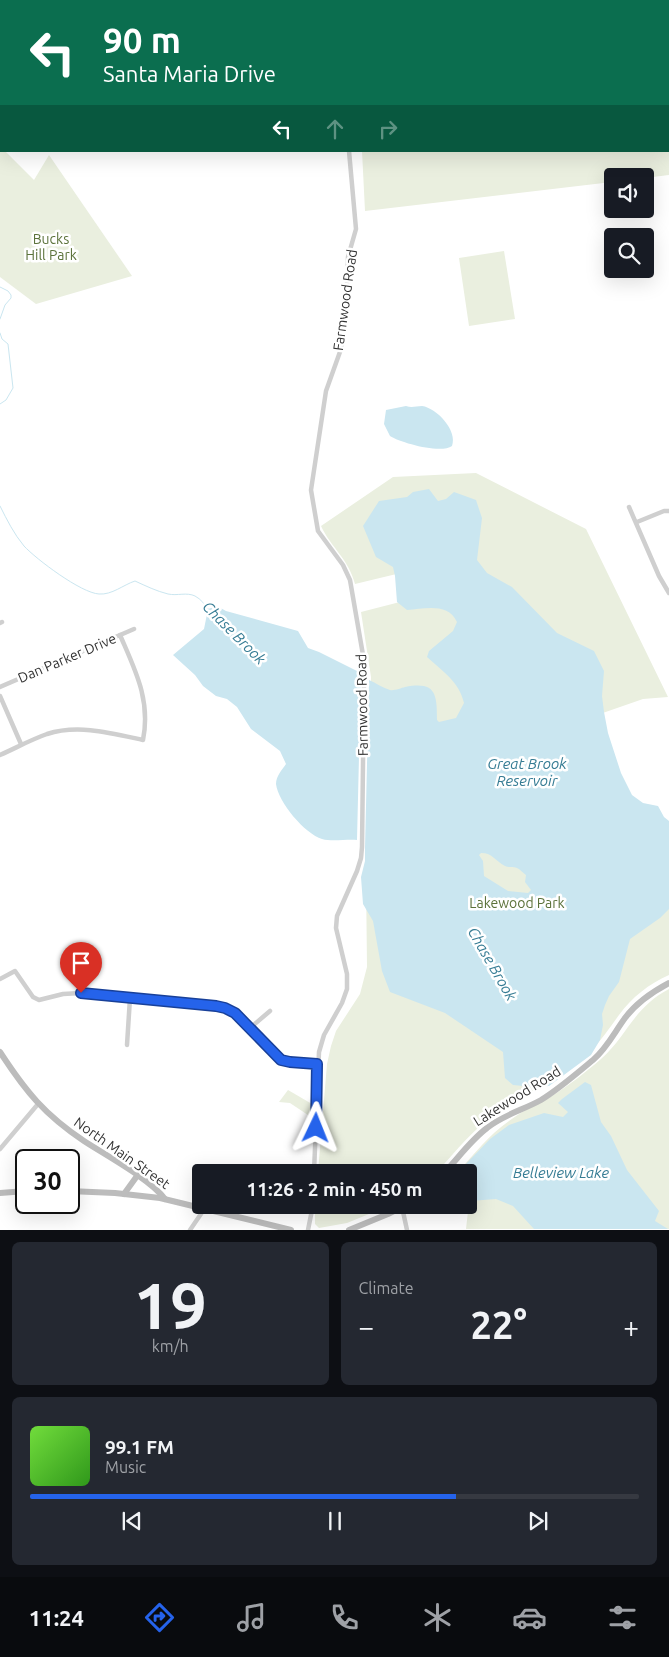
<!DOCTYPE html>
<meta charset="utf-8">
<style>
body{margin:0;font-family:Ubuntu,sans-serif;background:#242831;color:#f1f3f6;height:100vh;display:flex;flex-direction:column;font-size:19px;white-space:nowrap}
*{box-sizing:border-box;margin:0}
p{font-size:16px;color:#9ea1a6}
.icon{flex:none;width:28px;height:28px;fill:none;stroke:currentColor;stroke-width:2;stroke-linecap:round;stroke-linejoin:round}
.map{position:relative;height:1230px;overflow:hidden}
.drawer{display:flex;flex-direction:column;gap:12px;padding:12px;background:#0d0f14;flex:1}
.drawer>*{flex:none}
.banner{position:absolute;left:0px;top:0px;width:670px;height:152px;box-shadow:0 5px 20px #0002;background:#0b6e4f;color:#fff;overflow:hidden}
.fabs{position:absolute;left:604px;top:168px;display:grid;gap:10px}
.fabs a{display:grid;place-items:center;width:50px;height:50px;border-radius:5px;background:#171b24;box-shadow:0 5px 20px #0002;font-size:25px}
.speed{position:absolute;left:15px;top:1149px;display:flex;gap:10px;font-size:25px;font-weight:700;text-align:center}
.speed>*{display:grid;place-content:center;width:65px;height:65px;border-radius:50%;background:#171b24;box-shadow:0 5px 20px #0002;line-height:1}
.speed .limit{border:2px solid #111;border-radius:8px;background:#fff;color:#111}
.pin{position:absolute;display:grid;place-items:center;width:42px;height:42px;color:#fff;margin:-51px -21px;border-radius:50% 50% 50% 0;rotate:-45deg;box-shadow:0 0 5px #0007}
.pin .icon{rotate:45deg}
.me{position:absolute;width:55px;margin:-28px;rotate:2deg;stroke-linejoin:round;filter:drop-shadow(0 0 4px #0008)}
.turn{display:flex;align-items:center;gap:18px;height:105px;padding:0 20px;font-size:22px}
.turn .icon{width:65px;height:65px;stroke-width:2.5}
.turn b{display:block;font-size:35px;line-height:42px}
.lanes{display:flex;align-items:center;height:48px;padding:0 20px;background:#0003;justify-content:center;gap:25px;direction:ltr}
.lanes .off{opacity:.35}
.big{font-size:38px;font-weight:600;line-height:1.1}
.drawer .card{flex:1;display:flex;flex-direction:column;justify-content:center;gap:8px;min-width:0;padding:0 18px;border-radius:8px;background:#242831}
.drawer .dial{align-items:center;gap:0}
.dial b{font-size:65px;line-height:1}
.song{display:flex;align-items:center;gap:15px}
.cover{width:60px;height:60px;border-radius:8px;background:linear-gradient(135deg,hsl(100 70% 55%),hsl(110 70% 35%))}
.played{height:5px;border-radius:2px;background:linear-gradient(90deg,#2563eb 70%,#363941 70%)}
.keys{display:flex;justify-content:space-around;direction:ltr}
.heat{display:flex;justify-content:space-between;align-items:center;font-size:28px;direction:ltr}
.drawer .tiles{flex:1;display:grid;gap:12px;grid-template-columns:1fr 1fr}
.card:last-child{grid-column:span 2}
.trip{position:absolute;left:192px;top:1164px;width:285px;height:50px;border-radius:5px;background:#171b24;box-shadow:0 5px 20px #0002;font-weight:600;line-height:50px;text-align:center}
.menu{display:flex;height:80px;justify-content:space-around;align-items:center;background:#090b0e;color:#9ea1a6}
.menu .icon{width:35px;height:35px}
.menu .current{color:#2563eb}
.menu b{font-size:22px;color:#f1f3f6}
.map>svg:first-child{display:block}
.green{fill:#eaefdf}
.water{fill:#cae6f0;fill-rule:evenodd}
.lines{fill:none;stroke-linecap:round;stroke-linejoin:round}
.stream{stroke:#cae6f0;stroke-width:1}
.street{stroke:#cfcfcf;stroke-width:4.5}
.secondary{stroke:#bcbcbc;stroke-width:6}
.route-casing{stroke:#184099;stroke-width:12}
.route{stroke:#2563eb;stroke-width:9}
.labels{text-anchor:middle;stroke-width:5;stroke-linejoin:round;paint-order:stroke}
.park-label{font-size:14px;fill:#5b723a;stroke:#fff}
.street-label{font-size:14px;fill:#323232;stroke:#fff}
.water-label{font-size:15px;font-style:italic;fill:#367c94;stroke:#fff}
</style>
<div class="map">
<svg width="669" height="1230" viewBox="0 0 669 1230">
<rect width="100%" height="100%" fill="#fff"/>
<!-- green -->
<g class="green">
<path d="M 425,0 L 669,0 L 669,175 L 645,178 L 645,176 L 612,176 L 612,182 L 365,211 L 362,151 L 669,151 L 669,1 L 425,1 Z"/>
<path d="M 0,147 L 1,151 L 5,151 L 34,180 L 49,155 L 132,276 L 36,304 L 0,277 Z"/>
<path d="M 504,251 L 515,319 L 469,326 L 459,258 Z"/>
<path d="M 476,473 L 586,529 L 668,697 L 643,699 L 597,715 L 629,802 L 669,824 L 669,975 C 649,984 632,997 619,1015 C 610,1027 602,1040 591,1050 C 574,1065 554,1080 535,1090 C 522,1097 510,1102 499,1111 C 473,1129 457,1150 437,1172 L 318,1172 L 327,1064 L 331,1046 L 336,1031 L 360,994 L 367,967 L 366,878 L 371,677 L 361,612 L 431,594 L 413,570 L 355,584 C 348,558 332,549 321,526 L 393,477 Z"/>
<path d="M 669,989 L 669,1229 L 466,1229 L 468,1211 L 458,1205 L 469,1205 L 469,1172 L 458,1172 C 474,1154 489,1135 509,1121 C 522,1111 537,1104 552,1096 C 568,1086 586,1072 601,1059 C 628,1035 633,1008 669,989 Z"/>
<path d="M 288,1090 L 312,1104 L 311,1117 L 290,1103 L 279,1102 Z"/>
<path d="M 315,1205 L 391,1205 L 347,1223 L 319,1228 L 315,1224 Z"/>
</g>
<!-- water -->
<g class="water">
<path d="M 406,406 C 412,408 416,406 422,406 C 437,408 458,431 452,446 C 441,454 401,443 390,436 L 384,424 L 386,410 Z"/>
<path d="M 429,489 L 438,501 L 446,499 L 454,492 L 476,500 L 482,518 L 477,560 L 487,573 L 512,587 L 557,633 L 594,651 L 604,671 L 602,696 L 604,712 L 608,733 L 621,773 L 632,795 L 643,803 L 658,806 L 664,817 L 669,821 L 669,909 L 660,918 L 630,939 L 619,982 L 609,996 L 605,1005 L 602,1014 L 603,1025 L 600,1040 L 591,1055 L 549,1086 L 534,1087 L 513,1085 L 505,1078 L 503,1052 L 445,1013 L 390,992 L 382,971 L 373,921 L 363,904 L 361,877 L 365,861 L 365,848 L 369,680 C 376,683 383,688 390,690 C 394,691 401,688 405,687 C 436,681 437,694 437,720 L 439,722 L 456,718 L 464,703 C 459,681 442,671 427,657 L 429,651 L 453,631 L 457,622 C 448,602 424,609 407,610 L 397,602 L 395,576 L 393,567 L 376,557 L 363,526 L 379,501 L 407,497 L 413,492 ZM 481,853 C 493,853 495,861 505,866 C 509,868 513,866 517,868 C 520,869 523,873 526,875 L 525,882 L 531,890 L 528,893 L 508,891 L 484,876 L 483,861 L 479,855 Z"/>
<path d="M 217,606 L 226,611 L 298,631 L 308,648 L 319,652 L 361,673 L 357,840 C 346,839 332,842 322,839 C 305,834 278,802 276,784 C 276,776 282,770 286,764 L 280,751 L 251,729 L 237,707 L 227,699 L 216,696 L 203,686 L 195,675 L 173,655 L 204,629 L 208,609 Z"/>
<path d="M 585,1082 L 591,1085 L 601,1122 L 611,1136 L 627,1170 L 659,1211 L 655,1221 L 668,1229 L 534,1229 L 513,1206 L 496,1199 L 470,1201 L 469,1172 L 467,1172 L 464,1166 L 490,1139 L 509,1125 L 544,1113 L 563,1117 L 568,1112 L 558,1103 L 562,1099 Z"/>
</g>
<g class="lines">
<!-- stream -->
<g class="stream">
<path d="M 0,287 L 8,291 L 11,295 L 11,298 L 5,305 L 0,319"/>
<path d="M 0,333 L 2,339 L 8,344 L 13,388 L 6,400 L 0,404"/>
<path d="M 0,506 C 7,520 14,534 24,546 C 36,559 81,593 99,594 C 112,595 123,585 135,581 C 146,586 156,591 168,594 C 177,596 187,592 195,596 C 201,599 205,605 209,610"/>
</g>
<!-- street -->
<g class="street">
<path d="M 385,1 L 385,0"/>
<path d="M 629,507 L 659,576 L 669,593"/>
<path d="M 637,522 L 664,511 L 669,511"/>
<path d="M 0,623 L 2,622"/>
<path d="M 0,687 L 134,629"/>
<path d="M 0,696 L 21,744"/>
<path d="M 0,755 C 16,748 30,740 47,734 C 78,724 111,733 143,740 C 151,700 135,670 120,635"/>
<path d="M 0,979 L 15,971 L 33,997 L 39,1000 L 63,994 L 81,993 L 225,1008 L 238,1016 L 281,1060 L 291,1062 L 317,1064"/>
<path d="M 250,1028 L 270,1011"/>
<path d="M 127,1045 L 130,998"/>
<path d="M 0,1149 L 38,1104"/>
<path d="M 314,1172 L 319,1052 L 324,1035 L 342,1003 L 347,989 L 347,974 L 336,928 L 337,916 L 357,871 L 361,858 L 362,847 L 364,679 L 363,655 L 350,580 L 343,565 L 318,531 L 311,490 L 326,391 L 341,349 L 346,315 L 348,257 L 356,229 L 349,151"/>
<path d="M 402,1207 L 407,1230"/>
<path d="M 190,1230 L 205,1208"/>
<path d="M 308,1230 L 313,1205"/>
</g>
<!-- secondary -->
<g class="secondary">
<path d="M 0,1052 C 26,1092 45,1115 84,1141 C 107,1156 150,1179 165,1199"/>
<path d="M 445,1172 C 459,1157 471,1140 487,1128 C 503,1115 523,1110 541,1100 C 559,1089 576,1074 593,1060 C 607,1048 614,1033 625,1018 C 637,1002 652,992 669,983"/>
<path d="M 69,1191 L 115,1193 L 160,1198 L 291,1230"/>
<path d="M 0,1193 L 26,1191"/>
<path d="M 124,1194 L 137,1176"/>
<path d="M 349,1230 L 388,1214 L 406,1205"/>
</g>
</g>
<g class="lines">
<defs>
<path id="route" d="M 81,993 L 216,1006 L 225,1008 L 235,1013 L 281,1060 L 290,1062 L 317,1064 L 316,1128"/>
</defs>
<!-- route casing -->
<use href="#route" class="route-casing"/>
<!-- route -->
<use href="#route" class="route"/>
</g>
<g class="labels">
<!-- park labels -->
<g class="park-label">
<text x="51" y="244">Bucks<tspan x="51" dy="16">Hill Park</tspan></text>
<text x="517" y="908">Lakewood Park</text>
</g>
<!-- street labels -->
<g class="street-label">
<text transform="translate(345 300) rotate(-82)" y="5">Farmwood Road</text>
<text transform="translate(67 658) rotate(-23)" y="5">Dan Parker Drive</text>
<text transform="translate(362 705) rotate(-91)" y="5">Farmwood Road</text>
<text transform="translate(517 1096) rotate(-32)" y="5">Lakewood Road</text>
<text transform="translate(122 1153) rotate(35)" y="5">North Main Street</text>
</g>
<!-- water labels -->
<g class="water-label">
<text transform="translate(234 633) rotate(45)" y="5">Chase Brook</text>
<text x="527" y="769">Great Brook<tspan x="527" dy="17">Reservoir</tspan></text>
<text transform="translate(492 964) rotate(60)" y="5">Chase Brook</text>
<text x="561" y="1178">Belleview Lake</text>
</g>
</g>
</svg>
<div class="fabs">
<a><svg class="icon" aria-label="sound" viewBox="0 0 24 24"><path d="M4 9h4l5-4v14l-5-4H4zM17 9q2 3 0 6"/></svg></a>
<a><svg class="icon" aria-label="search" viewBox="0 0 24 24"><circle cx="10" cy="10" r="6"/><path d="M15 15l6 6"/></svg></a>
</div>
<div class="speed"><div class="limit">30</div></div>
<div class="pin" style="left:81px;top:993px;background:#d93025"><svg class="icon" aria-label="arrive" viewBox="0 0 24 24"><path d="M6 21V4h12l-3 4 3 4H6"/></svg></div>
<svg class="me" style="left:316px;top:1128px" viewBox="-20 -20 40 40"><path d="M0-17L14 15 0 8-14 15z" fill="#2563eb" stroke="#fff" stroke-width="4"/></svg>
<div class="trip">11:26 · 2 min · 450 m</div>
<div class="banner">
<div class="turn"><svg class="icon" aria-label="left" viewBox="0 0 24 24"><path d="M17 20v-9H6M10 6l-5 5 5 5"/></svg><div><b>90 m</b>Santa Maria Drive</div></div>
<div class="lanes"><svg class="icon" aria-label="left" viewBox="0 0 24 24"><path d="M17 20v-9H6M10 6l-5 5 5 5"/></svg><svg class="icon off" aria-label="ahead" viewBox="0 0 24 24"><path d="M12 20V5M6 11l6-6 6 6"/></svg><svg class="icon off" aria-label="right" viewBox="0 0 24 24"><path d="M7 20v-9h11M14 6l5 5-5 5"/></svg></div>
</div>
</div>
<section class="drawer">
<div class="tiles">
<div class="card dial"><b>19</b><p>km/h</p></div>
<div class="card"><p>Climate</p>
<div class="heat"><a>−</a><b class="big">22°</b><a>+</a></div>
</div>
<div class="card">
<div class="song"><i class="cover"></i><div><b>99.1 FM</b><p>Music</p></div></div>
<div class="played"></div>
<div class="keys"><svg class="icon" aria-label="previous" viewBox="0 0 24 24"><path d="M18 5L8 12l10 7zM5 5v14"/></svg><svg class="icon" aria-label="pause" viewBox="0 0 24 24"><path d="M8 5v14M16 5v14"/></svg><svg class="icon" aria-label="next" viewBox="0 0 24 24"><path d="M6 5l10 7-10 7zM19 5v14"/></svg></div>
</div>
</div>
</section>
<nav class="menu">
<b>11:24</b>
<svg class="icon current" aria-label="directions" viewBox="0 0 24 24"><path d="M12 3l9 9-9 9-9-9zM9 14v-3h6M13 9l2 2-2 2"/></svg>
<svg class="icon" aria-label="music" viewBox="0 0 24 24"><path d="M9 18V5l10-2v13"/><circle cx="6" cy="18" r="3"/><circle cx="16" cy="16" r="3"/></svg>
<svg class="icon" aria-label="phone" viewBox="0 0 24 24"><path d="M5 4h4l2 5-3 2q2 4 5 5l2-3 5 2v4C11 20 4 13 5 4z"/></svg>
<svg class="icon" aria-label="climate" viewBox="0 0 24 24"><path d="M12 3v18M4 7l16 10M4 17L20 7"/></svg>
<svg class="icon" aria-label="car" viewBox="0 0 24 24"><path d="M5 17H2v-5l4-1 3-4h7l3 4 3 1v5h-3M9 17h6M6 11h13"/><circle cx="7" cy="17" r="2"/><circle cx="17" cy="17" r="2"/></svg>
<svg class="icon" aria-label="filters" viewBox="0 0 24 24"><path d="M4 7h16M4 17h16"/><circle cx="9" cy="7" r="2"/><circle cx="15" cy="17" r="2"/></svg>
</nav>
